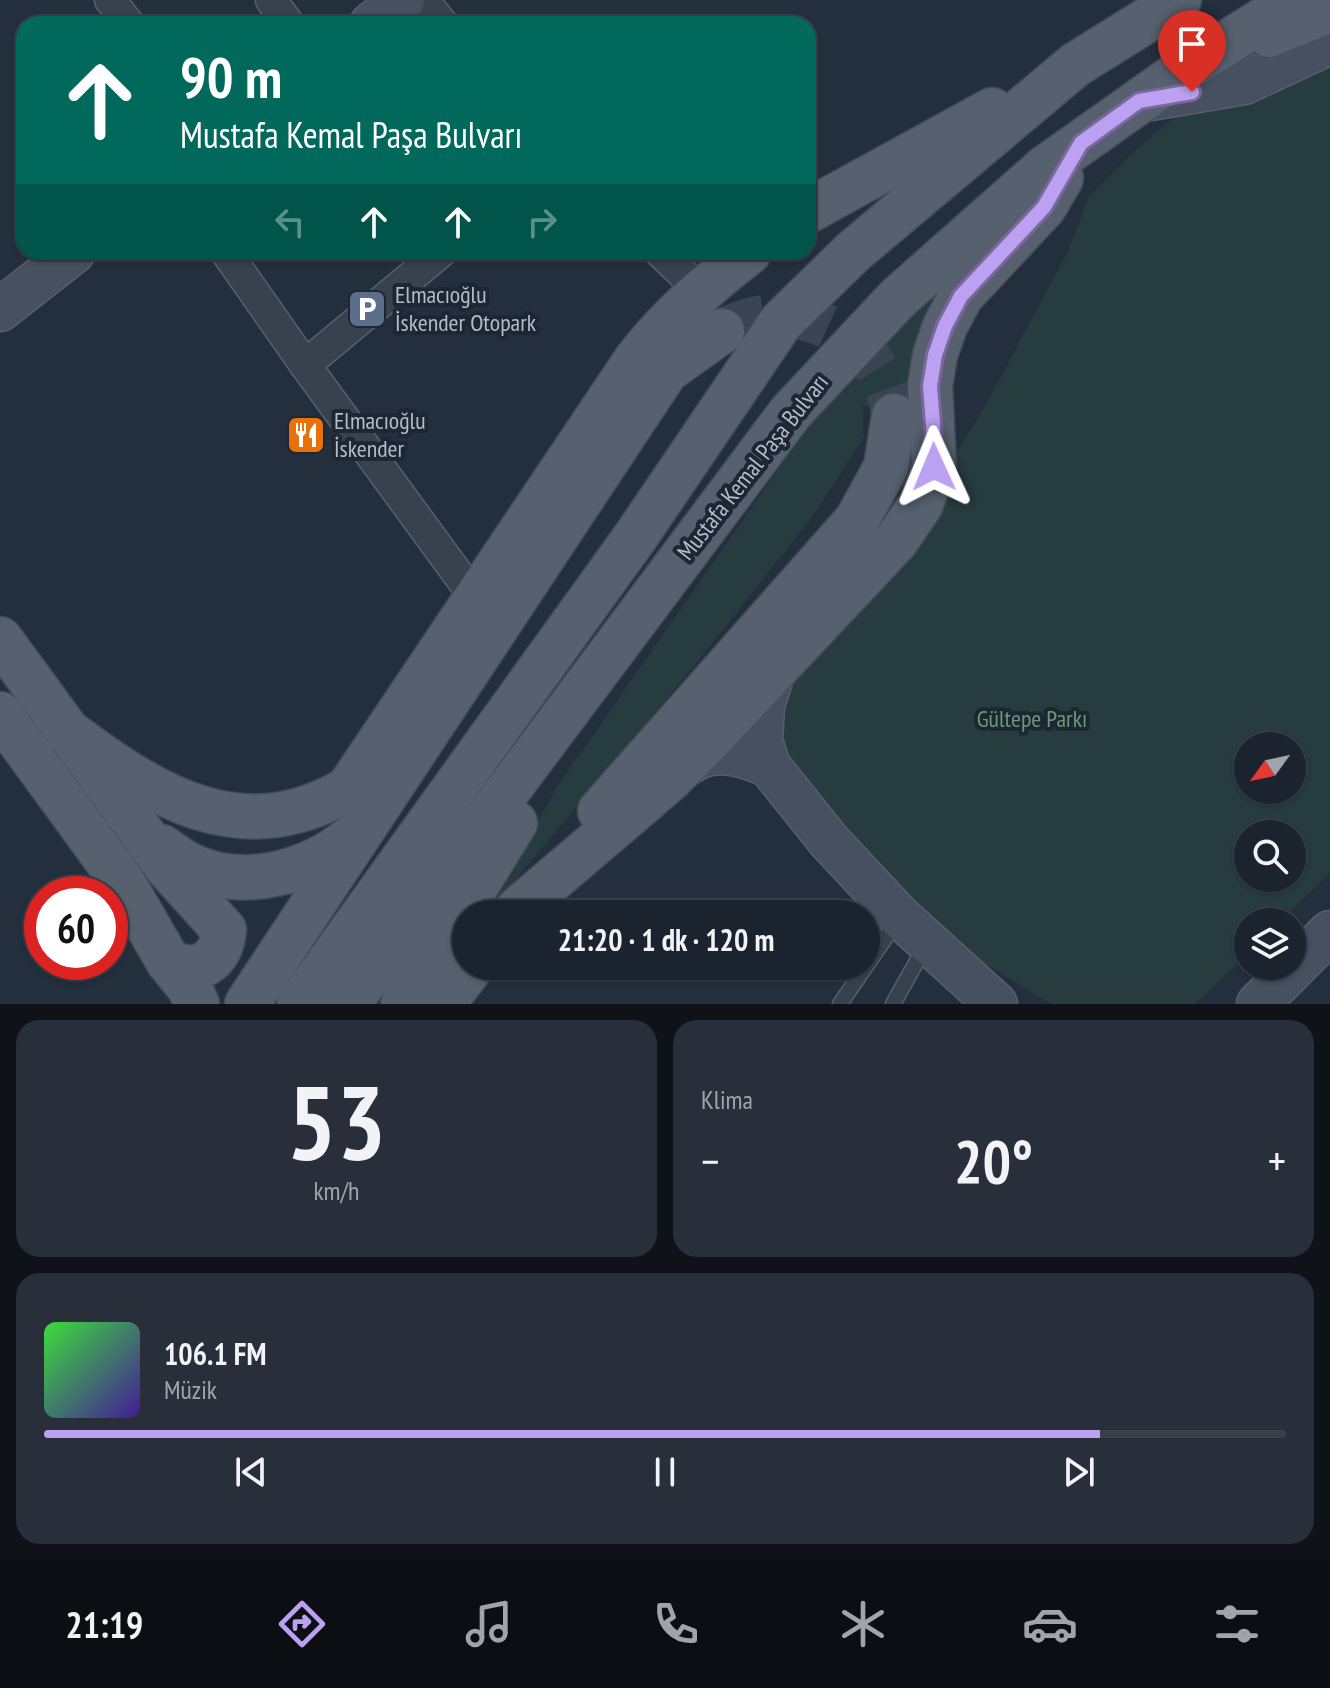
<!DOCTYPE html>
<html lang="tr">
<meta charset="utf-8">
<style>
body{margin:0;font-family:"PT Sans Narrow",sans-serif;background:#282f3a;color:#f1f3f6;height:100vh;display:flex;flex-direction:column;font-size:30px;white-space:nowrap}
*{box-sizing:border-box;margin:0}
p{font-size:26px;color:#a0a4aa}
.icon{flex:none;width:44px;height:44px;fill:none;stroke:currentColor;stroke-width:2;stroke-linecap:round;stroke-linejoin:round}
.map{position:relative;height:1004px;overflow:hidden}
.panel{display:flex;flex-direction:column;gap:16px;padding:16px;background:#0f1319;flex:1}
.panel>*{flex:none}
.guide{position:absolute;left:16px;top:16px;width:800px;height:244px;border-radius:24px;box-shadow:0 2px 6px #0004,0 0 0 2px #39404a;background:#00695c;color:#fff;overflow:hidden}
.needle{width:52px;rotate:237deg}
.tools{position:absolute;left:1234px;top:732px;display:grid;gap:16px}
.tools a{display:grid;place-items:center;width:72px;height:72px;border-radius:50%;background:#1b232e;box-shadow:0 2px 6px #0004,0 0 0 2px #39404a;font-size:40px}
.speed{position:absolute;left:24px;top:876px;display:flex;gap:16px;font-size:40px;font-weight:700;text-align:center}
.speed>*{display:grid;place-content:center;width:104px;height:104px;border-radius:50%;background:#1b232e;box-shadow:0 2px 6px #0004,0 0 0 2px #39404a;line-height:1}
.speed .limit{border:12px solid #d22;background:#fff;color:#111}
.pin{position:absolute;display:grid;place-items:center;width:68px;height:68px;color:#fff;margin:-82px -34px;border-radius:50% 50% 50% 0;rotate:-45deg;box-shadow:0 0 8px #0007}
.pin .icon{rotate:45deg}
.me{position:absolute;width:88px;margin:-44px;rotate:359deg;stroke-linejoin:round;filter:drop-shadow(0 0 6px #0008)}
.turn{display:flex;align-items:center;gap:28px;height:168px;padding:0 32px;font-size:36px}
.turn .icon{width:104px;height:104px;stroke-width:2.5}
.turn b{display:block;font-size:56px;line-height:68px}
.lanes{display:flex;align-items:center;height:76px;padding:0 32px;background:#0003;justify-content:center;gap:40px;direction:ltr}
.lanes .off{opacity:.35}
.big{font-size:60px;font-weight:800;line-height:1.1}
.panel .tile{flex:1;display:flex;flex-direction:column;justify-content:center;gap:12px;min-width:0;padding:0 28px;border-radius:24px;background:#282f3a}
.panel .dial{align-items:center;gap:0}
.dial b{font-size:104px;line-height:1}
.song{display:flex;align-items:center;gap:24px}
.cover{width:96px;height:96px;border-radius:12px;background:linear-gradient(135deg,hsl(120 70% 55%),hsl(260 70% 35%))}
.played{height:8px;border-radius:4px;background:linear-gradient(90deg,#bca0f2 85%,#39404a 85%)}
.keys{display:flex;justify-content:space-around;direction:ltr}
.heat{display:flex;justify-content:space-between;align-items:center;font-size:44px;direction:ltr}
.panel .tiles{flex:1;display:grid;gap:16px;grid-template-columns:1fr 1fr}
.tile:last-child{grid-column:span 2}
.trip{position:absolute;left:452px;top:900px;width:428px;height:80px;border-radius:40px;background:#1b232e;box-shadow:0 2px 6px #0004,0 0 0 2px #39404a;font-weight:800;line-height:80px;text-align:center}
.dock{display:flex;height:128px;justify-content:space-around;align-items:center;background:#0b0e12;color:#a0a4aa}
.dock .icon{width:56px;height:56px}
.dock .selected{color:#bca0f2}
.dock b{font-size:36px;color:#f1f3f6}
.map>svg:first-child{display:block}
.green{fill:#263c3f;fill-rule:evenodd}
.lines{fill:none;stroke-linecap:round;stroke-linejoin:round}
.primary-tunnel{stroke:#3a4453;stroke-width:44;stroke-dasharray:44 22;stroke-linecap:butt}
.lane-casing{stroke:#565f6c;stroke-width:17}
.street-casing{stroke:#565f6c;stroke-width:33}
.secondary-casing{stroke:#565f6c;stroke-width:45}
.primary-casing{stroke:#414a57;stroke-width:47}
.lane{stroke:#38414e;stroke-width:14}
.street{stroke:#38414e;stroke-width:30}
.secondary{stroke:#465061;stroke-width:42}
.primary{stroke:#56606e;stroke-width:44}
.route-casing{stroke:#7a689d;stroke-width:20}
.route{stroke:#bca0f2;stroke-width:14}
.labels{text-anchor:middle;stroke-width:8;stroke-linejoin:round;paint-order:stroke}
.poi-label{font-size:24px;fill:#b4bcc9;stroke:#1d2633;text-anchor:start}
.street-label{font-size:24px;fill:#b4bcc9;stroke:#1d2633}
.park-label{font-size:24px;fill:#6b9a76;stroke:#1d2633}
</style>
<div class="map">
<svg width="1330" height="1004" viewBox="0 0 1330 1004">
<rect width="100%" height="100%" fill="#242f3e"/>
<!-- green -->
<g class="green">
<path d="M 1330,8 L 1330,873 L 1279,922 L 1248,922 L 1248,953 L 1195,1004 L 1051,1004 L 945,939 L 786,775 L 768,728 L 807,644 L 905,538 L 989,399 L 1067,253 L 1089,196 L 1140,146 L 1198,98 ZM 1248,746 L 1292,746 L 1292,790 L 1248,790 ZM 1248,834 L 1292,834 L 1292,878 L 1248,878 Z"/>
<path d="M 983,244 L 914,406 L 863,406 L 864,437 L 816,512 L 698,661 L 487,914 L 557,787 L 836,386 Z"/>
</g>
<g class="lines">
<!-- primary-tunnel -->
<path class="primary-tunnel" d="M 722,331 C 735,325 748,319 763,317 C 812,310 862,336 883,380 C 889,391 891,404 894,416"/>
<defs>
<g id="lane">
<path d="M 840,1004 L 897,921"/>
<path d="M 893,1004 L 926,945"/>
</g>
<g id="street">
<path d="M 110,0 L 129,24"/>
<path d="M 271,0 L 289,24"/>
<path d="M 423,0 L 443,24"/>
<path d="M 226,252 L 305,365 L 476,599"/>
<path d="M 660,252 L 701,291"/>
<path d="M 305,365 L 441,252"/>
</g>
<g id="secondary">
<path d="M 371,24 L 403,0"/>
<path d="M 1139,101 L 1244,83 L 1330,43"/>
<path d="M 0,310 L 74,252"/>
<path d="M 774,671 L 763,705 L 761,741 L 769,766 L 829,841 L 900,917 L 996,1004"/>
<path d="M 678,770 C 685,766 693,760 700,757 C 723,748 748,757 769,766"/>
<path d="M 1258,1004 L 1330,932"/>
</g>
<g id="primary">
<path d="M 1269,35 L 1330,10"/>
<path d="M 808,211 L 992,110"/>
<path d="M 0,639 L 167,867 L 224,930 C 221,963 197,976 168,961"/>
<path d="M 0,714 L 122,881 L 168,961 L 189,987 L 197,1004"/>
<path d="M 66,730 C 154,796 241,852 348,789 L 636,360 C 670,316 706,286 749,252"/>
<path d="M 600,811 L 857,520 L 886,467 L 894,416"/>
<path d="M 162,847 C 172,854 182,862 194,867 C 246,890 310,872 352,837"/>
<path d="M 517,910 L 640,805 L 671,778 L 706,743 L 896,541 L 921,504 L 934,467 L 930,386 L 935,355 L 945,326 L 961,296 L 1044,207 L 1061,178"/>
<path d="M 247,1004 L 666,371 L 722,331"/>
<path d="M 299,1004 L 636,536 L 781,322 L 854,251 L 1075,65 L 1179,0"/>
<path d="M 348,1004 L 791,412 L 898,298 L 1045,168 L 1182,71 L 1295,0"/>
<path d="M 403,1004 L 515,823"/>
<path d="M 443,1004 L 472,966"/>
</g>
</defs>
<!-- lane casing -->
<use href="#lane" class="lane-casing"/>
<!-- street casing -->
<use href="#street" class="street-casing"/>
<!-- secondary casing -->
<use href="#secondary" class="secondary-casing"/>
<!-- primary casing -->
<use href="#primary" class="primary-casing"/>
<!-- lane -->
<use href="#lane" class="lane"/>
<!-- street -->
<use href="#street" class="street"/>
<!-- secondary -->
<use href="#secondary" class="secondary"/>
<!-- primary -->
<use href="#primary" class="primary"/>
</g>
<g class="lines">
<defs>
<path id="route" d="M 934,467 L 933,424 L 930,386 L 935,355 L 945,326 L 961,296 L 1044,207 L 1081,143 L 1139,101 L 1192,92"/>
</defs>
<!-- route casing -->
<use href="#route" class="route-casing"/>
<!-- route -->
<use href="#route" class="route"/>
</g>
<!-- icons -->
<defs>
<symbol id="parking-square" viewBox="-11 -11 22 22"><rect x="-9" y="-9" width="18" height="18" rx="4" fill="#5c6f8a" stroke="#1d2633"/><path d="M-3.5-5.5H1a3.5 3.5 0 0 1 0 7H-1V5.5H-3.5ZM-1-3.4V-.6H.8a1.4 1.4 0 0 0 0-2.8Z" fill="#fff"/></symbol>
<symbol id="restaurant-square" viewBox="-11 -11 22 22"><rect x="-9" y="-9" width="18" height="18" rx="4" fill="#e8710a" stroke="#1d2633"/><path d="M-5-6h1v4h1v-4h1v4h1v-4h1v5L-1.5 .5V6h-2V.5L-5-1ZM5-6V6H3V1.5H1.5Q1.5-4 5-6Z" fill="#fff"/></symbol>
</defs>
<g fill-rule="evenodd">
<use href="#parking-square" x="345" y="287" width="44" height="44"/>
<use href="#restaurant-square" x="284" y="413" width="44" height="44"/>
</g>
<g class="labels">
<!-- poi labels -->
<g class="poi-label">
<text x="395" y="303">Elmacıoğlu<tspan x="395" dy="28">İskender Otopark</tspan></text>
<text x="334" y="429">Elmacıoğlu<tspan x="334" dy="28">İskender</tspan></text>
</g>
<!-- street labels -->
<g class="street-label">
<text transform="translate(753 467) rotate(-52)" y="8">Mustafa Kemal Paşa Bulvarı</text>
</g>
<!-- park labels -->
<g class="park-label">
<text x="1032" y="727">Gültepe Parkı</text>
</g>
</g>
</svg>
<div class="tools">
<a><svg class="needle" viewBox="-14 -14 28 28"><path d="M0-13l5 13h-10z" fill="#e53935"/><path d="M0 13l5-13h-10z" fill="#a0a4aa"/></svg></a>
<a><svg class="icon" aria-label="search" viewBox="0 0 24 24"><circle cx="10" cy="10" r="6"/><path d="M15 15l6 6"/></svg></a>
<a><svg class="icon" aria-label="layers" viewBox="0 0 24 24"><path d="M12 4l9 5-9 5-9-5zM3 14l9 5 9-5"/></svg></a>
</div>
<div class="speed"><div class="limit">60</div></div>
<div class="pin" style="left:1192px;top:92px;background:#d93025"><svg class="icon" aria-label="arrive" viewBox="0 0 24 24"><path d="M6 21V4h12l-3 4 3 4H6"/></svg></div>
<svg class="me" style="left:934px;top:467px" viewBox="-20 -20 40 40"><path d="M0-17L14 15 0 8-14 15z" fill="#bca0f2" stroke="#fff" stroke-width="4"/></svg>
<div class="trip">21:20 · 1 dk · 120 m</div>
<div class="guide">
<div class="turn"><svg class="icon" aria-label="ahead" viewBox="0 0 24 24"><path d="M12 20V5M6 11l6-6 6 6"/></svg><div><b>90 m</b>Mustafa Kemal Paşa Bulvarı</div></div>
<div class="lanes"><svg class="icon off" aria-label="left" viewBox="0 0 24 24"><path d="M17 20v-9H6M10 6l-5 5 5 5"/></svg><svg class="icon" aria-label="ahead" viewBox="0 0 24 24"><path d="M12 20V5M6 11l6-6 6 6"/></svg><svg class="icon" aria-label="ahead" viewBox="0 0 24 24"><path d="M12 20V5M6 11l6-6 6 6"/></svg><svg class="icon off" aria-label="right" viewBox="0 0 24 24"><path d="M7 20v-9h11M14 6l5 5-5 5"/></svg></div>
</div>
</div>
<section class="panel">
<div class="tiles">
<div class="tile dial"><b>53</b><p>km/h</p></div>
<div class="tile"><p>Klima</p>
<div class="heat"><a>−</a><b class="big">20°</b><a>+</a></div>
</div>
<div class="tile">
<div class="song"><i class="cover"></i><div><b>106.1 FM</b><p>Müzik</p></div></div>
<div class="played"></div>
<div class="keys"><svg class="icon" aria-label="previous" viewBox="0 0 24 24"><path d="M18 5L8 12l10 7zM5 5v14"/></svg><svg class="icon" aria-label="pause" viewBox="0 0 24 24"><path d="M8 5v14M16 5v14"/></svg><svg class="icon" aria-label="next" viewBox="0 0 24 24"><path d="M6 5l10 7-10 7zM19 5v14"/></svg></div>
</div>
</div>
</section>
<nav class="dock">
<b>21:19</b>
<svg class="icon selected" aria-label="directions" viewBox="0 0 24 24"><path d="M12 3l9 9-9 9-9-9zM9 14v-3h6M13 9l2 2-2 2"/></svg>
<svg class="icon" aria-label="music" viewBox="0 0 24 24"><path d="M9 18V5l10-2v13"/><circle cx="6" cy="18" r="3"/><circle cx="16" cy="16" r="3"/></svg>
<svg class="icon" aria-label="phone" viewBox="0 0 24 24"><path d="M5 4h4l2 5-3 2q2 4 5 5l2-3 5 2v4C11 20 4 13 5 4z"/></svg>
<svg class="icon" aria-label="climate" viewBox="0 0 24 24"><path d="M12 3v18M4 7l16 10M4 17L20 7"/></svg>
<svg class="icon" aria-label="car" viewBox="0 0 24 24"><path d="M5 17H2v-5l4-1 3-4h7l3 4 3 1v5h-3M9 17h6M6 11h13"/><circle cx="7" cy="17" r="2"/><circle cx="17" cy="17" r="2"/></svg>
<svg class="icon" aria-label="filters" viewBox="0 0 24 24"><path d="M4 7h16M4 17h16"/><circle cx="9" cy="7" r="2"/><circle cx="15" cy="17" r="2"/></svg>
</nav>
